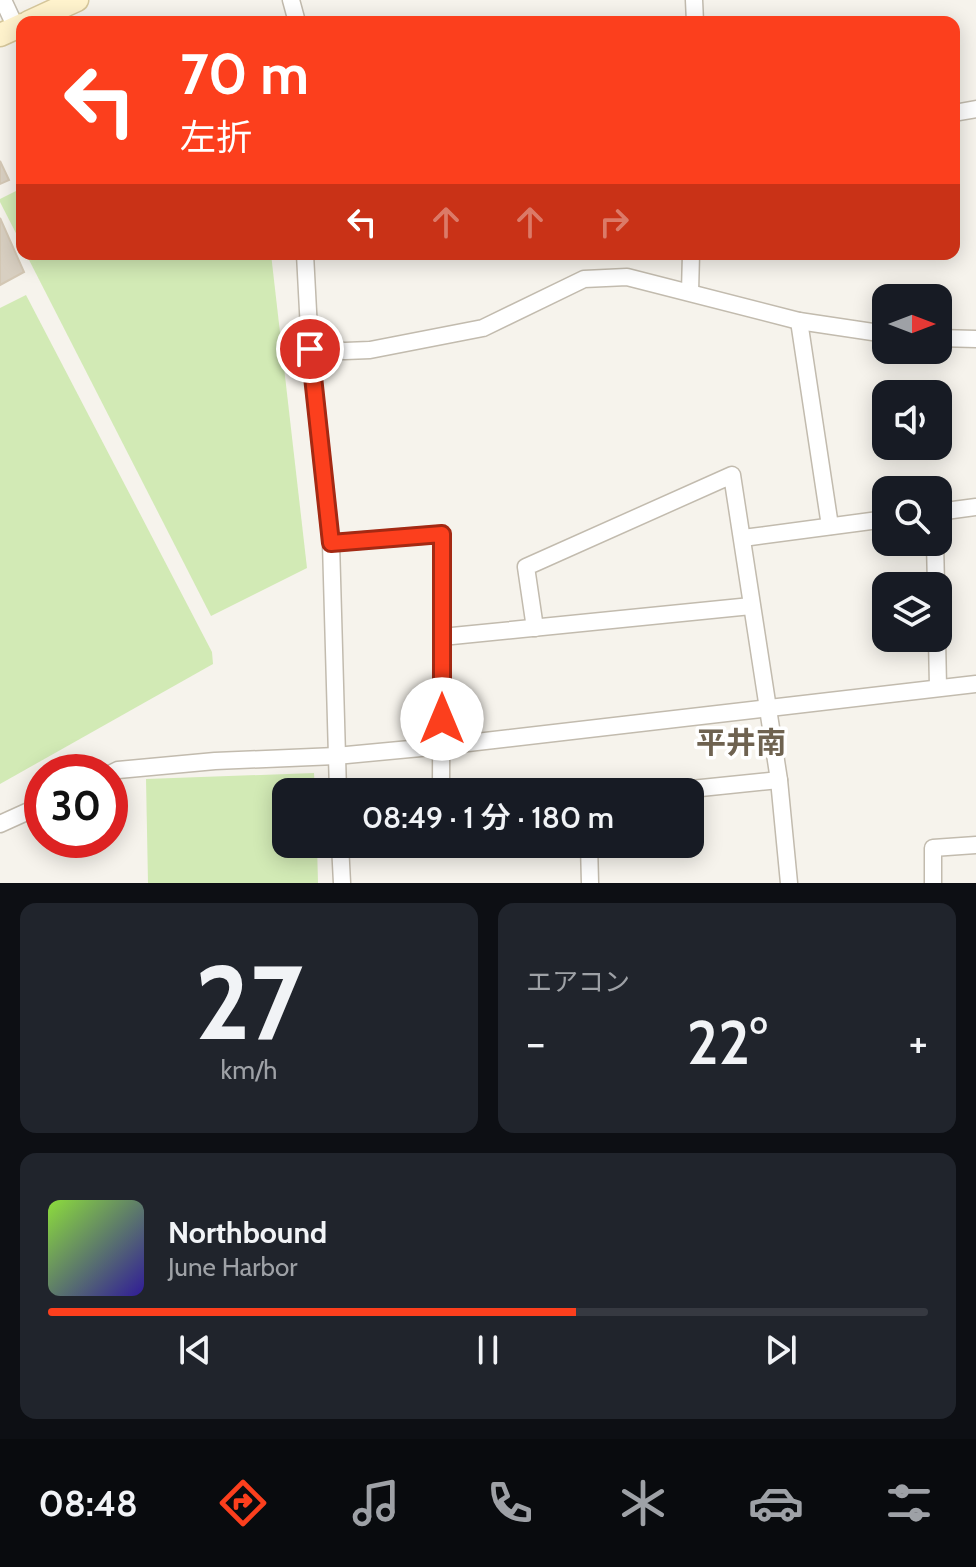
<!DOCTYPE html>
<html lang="ja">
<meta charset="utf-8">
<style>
body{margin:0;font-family:Cabin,"Noto Sans JP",sans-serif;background:#20242c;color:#f1f3f6;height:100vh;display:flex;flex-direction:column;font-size:30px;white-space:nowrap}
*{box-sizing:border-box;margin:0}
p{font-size:26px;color:#9ea1a6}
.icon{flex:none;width:44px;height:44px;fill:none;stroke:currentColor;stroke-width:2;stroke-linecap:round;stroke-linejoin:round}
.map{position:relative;height:883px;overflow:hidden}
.panel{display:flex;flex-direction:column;gap:20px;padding:20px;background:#0d0f14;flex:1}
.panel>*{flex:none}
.guide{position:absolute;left:16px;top:16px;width:944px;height:244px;border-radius:16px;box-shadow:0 4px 20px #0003;background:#fc3f1d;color:#fff;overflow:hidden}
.needle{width:52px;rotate:90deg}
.controls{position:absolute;left:872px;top:284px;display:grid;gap:16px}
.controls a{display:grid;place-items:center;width:80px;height:80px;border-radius:16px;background:#171b24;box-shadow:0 4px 20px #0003;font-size:40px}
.speed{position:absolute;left:24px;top:754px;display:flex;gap:16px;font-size:40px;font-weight:700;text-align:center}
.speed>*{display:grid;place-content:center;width:104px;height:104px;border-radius:50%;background:#171b24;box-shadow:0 4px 20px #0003;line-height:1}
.speed .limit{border:12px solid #d22;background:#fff;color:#111}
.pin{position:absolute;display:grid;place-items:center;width:68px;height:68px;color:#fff;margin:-34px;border:4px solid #fff;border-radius:50%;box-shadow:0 2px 8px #0007}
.me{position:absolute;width:88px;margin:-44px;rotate:0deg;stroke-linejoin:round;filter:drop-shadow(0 0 6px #0008)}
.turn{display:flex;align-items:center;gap:28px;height:168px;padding:0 32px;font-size:36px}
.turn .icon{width:104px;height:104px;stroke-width:2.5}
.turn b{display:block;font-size:56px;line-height:68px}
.lanes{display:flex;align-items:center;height:76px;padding:0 32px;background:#0003;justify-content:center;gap:40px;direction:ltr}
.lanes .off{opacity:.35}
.big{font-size:60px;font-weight:600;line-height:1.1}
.panel .tile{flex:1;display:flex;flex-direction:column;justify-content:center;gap:12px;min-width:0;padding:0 28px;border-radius:16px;background:#20242c}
.panel .dial{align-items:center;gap:0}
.dial b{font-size:104px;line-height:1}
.song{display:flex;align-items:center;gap:24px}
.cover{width:96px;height:96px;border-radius:12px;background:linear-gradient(135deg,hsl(90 70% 55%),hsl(250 70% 35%))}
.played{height:8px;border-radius:4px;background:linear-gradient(90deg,#fc3f1d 60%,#363941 60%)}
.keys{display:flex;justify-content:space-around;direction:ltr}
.heat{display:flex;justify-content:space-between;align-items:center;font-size:44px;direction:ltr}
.panel .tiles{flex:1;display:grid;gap:20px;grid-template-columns:1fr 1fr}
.tile:last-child{grid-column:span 2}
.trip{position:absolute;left:272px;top:778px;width:432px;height:80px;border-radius:16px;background:#171b24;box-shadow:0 4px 20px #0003;font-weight:600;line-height:80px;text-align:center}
.tab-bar{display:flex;height:128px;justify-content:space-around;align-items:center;background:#090b0e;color:#9ea1a6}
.tab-bar .icon{width:56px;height:56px}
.tab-bar .on{color:#fc3f1d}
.tab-bar b{font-size:36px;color:#f1f3f6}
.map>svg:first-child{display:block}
.green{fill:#d2eab5}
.building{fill:#d8cfc1;stroke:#d3c7b4;stroke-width:2}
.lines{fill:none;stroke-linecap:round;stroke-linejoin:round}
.street-casing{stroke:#c2bbae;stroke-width:19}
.secondary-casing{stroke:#d6c79b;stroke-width:25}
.street{stroke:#fff;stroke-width:16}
.secondary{stroke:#fff3cd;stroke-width:22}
.route-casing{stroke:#a42913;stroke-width:20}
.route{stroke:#fc3f1d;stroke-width:14}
.labels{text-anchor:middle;stroke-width:7;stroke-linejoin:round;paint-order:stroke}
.quarter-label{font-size:30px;font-weight:bold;fill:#6e6250;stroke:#fff}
</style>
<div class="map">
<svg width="976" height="883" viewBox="0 0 976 883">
<rect width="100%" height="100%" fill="#f6f3ec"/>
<!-- green -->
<g class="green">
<path d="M 22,188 L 22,245 L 0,202 L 0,199 Z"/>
<path d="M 26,254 L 271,254 L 307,568 L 211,616 Z"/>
<path d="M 26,295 L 212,652 L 213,664 L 0,784 L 0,308 Z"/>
<path d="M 314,773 L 315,792 L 286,792 L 286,844 L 317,844 L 318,883 L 148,883 L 146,779 Z"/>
</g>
<!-- building -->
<g class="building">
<path d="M 0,161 L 9,180 L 0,184 Z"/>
<path d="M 0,218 L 24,272 L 0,285 Z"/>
</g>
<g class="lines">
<defs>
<g id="street">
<path d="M 3,0 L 16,28"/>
<path d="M 291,0 L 297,22"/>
<path d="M 694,0 L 695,22"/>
<path d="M 954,113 L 976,109"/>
<path d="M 305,254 L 310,349 L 331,543 L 338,792"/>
<path d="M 690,292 L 691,254"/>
<path d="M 799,321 L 830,526"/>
<path d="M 938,338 L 976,339"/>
<path d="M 310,349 L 345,351 L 370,350 L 483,328 L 584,279 L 627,277 L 799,321 L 886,334"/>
<path d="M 938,512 L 976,507"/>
<path d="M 743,538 L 886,519"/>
<path d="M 935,542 L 936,586"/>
<path d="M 331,543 L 442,534 L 441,792"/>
<path d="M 535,628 L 526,567 L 732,475 L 779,780 L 789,883"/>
<path d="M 442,637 L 751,606"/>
<path d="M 937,638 L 938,687"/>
<path d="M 110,774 L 118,770 L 215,761 L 336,756 L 442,746 L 976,684"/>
<path d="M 662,792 L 779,780"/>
<path d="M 0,824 L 42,805"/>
<path d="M 340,844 L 342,883"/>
<path d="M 589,844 L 590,883"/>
<path d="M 933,883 L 933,848 L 976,845"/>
</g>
<g id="secondary">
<path d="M 29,22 L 77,0"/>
<path d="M 0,35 L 22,25"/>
</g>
</defs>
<!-- street casing -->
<use href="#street" class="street-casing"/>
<!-- secondary casing -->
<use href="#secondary" class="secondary-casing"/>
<!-- street -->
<use href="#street" class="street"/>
<!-- secondary -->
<use href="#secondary" class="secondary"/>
</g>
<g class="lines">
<defs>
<path id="route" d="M 310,349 L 331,543 L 442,534 L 442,719"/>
</defs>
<!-- route casing -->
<use href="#route" class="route-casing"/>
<!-- route -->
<use href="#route" class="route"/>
</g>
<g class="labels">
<!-- quarter labels -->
<g class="quarter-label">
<text x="741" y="753">平井南</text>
</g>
</g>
</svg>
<div class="controls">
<a><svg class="needle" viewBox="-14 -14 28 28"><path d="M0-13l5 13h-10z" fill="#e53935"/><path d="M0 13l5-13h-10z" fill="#9ea1a6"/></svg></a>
<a><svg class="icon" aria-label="sound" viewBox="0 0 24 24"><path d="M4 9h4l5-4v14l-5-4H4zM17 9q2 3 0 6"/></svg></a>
<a><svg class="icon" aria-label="search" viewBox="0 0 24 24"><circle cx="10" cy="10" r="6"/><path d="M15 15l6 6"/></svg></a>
<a><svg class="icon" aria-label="layers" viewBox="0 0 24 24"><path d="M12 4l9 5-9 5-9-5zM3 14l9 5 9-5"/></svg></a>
</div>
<div class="speed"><div class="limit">30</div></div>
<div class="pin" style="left:310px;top:349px;background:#d93025"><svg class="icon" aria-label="arrive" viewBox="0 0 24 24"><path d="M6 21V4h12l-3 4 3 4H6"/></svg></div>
<svg class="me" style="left:442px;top:719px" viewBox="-20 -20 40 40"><circle r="19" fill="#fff"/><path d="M0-13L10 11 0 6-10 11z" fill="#fc3f1d"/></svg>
<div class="trip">08:49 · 1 分 · 180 m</div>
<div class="guide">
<div class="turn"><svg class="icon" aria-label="left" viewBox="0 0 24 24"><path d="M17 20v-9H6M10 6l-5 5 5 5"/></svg><div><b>70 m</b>左折</div></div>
<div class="lanes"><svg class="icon" aria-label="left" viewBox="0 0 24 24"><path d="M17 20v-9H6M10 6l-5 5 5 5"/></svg><svg class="icon off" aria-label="ahead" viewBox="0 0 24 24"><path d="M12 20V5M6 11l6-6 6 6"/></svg><svg class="icon off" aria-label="ahead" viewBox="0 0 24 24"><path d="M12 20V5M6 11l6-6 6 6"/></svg><svg class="icon off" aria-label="right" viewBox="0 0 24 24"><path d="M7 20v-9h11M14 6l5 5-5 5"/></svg></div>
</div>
</div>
<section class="panel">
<div class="tiles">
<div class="tile dial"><b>27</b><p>km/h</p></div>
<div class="tile"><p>エアコン</p>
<div class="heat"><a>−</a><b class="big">22°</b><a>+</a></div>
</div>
<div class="tile">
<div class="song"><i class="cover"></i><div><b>Northbound</b><p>June Harbor</p></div></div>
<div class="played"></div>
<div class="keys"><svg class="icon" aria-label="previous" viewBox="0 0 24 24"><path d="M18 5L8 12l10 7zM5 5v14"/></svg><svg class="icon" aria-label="pause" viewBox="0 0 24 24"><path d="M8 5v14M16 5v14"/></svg><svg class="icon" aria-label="next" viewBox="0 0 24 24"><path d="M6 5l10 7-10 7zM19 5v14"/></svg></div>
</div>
</div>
</section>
<nav class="tab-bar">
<b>08:48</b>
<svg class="icon on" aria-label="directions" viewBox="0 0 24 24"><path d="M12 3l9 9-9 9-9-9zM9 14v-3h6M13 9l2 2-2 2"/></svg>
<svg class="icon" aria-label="music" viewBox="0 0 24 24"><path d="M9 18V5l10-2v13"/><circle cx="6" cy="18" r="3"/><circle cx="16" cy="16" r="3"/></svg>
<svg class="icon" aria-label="phone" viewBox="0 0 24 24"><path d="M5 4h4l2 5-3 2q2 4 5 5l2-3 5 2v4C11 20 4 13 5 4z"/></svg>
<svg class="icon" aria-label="climate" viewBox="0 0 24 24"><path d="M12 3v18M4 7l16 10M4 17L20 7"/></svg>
<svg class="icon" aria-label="car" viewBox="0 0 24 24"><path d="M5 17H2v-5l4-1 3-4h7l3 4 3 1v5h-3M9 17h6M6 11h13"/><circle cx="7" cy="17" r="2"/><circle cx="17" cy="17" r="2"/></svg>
<svg class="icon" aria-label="filters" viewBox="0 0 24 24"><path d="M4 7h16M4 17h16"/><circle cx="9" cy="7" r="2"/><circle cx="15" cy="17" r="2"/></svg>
</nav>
